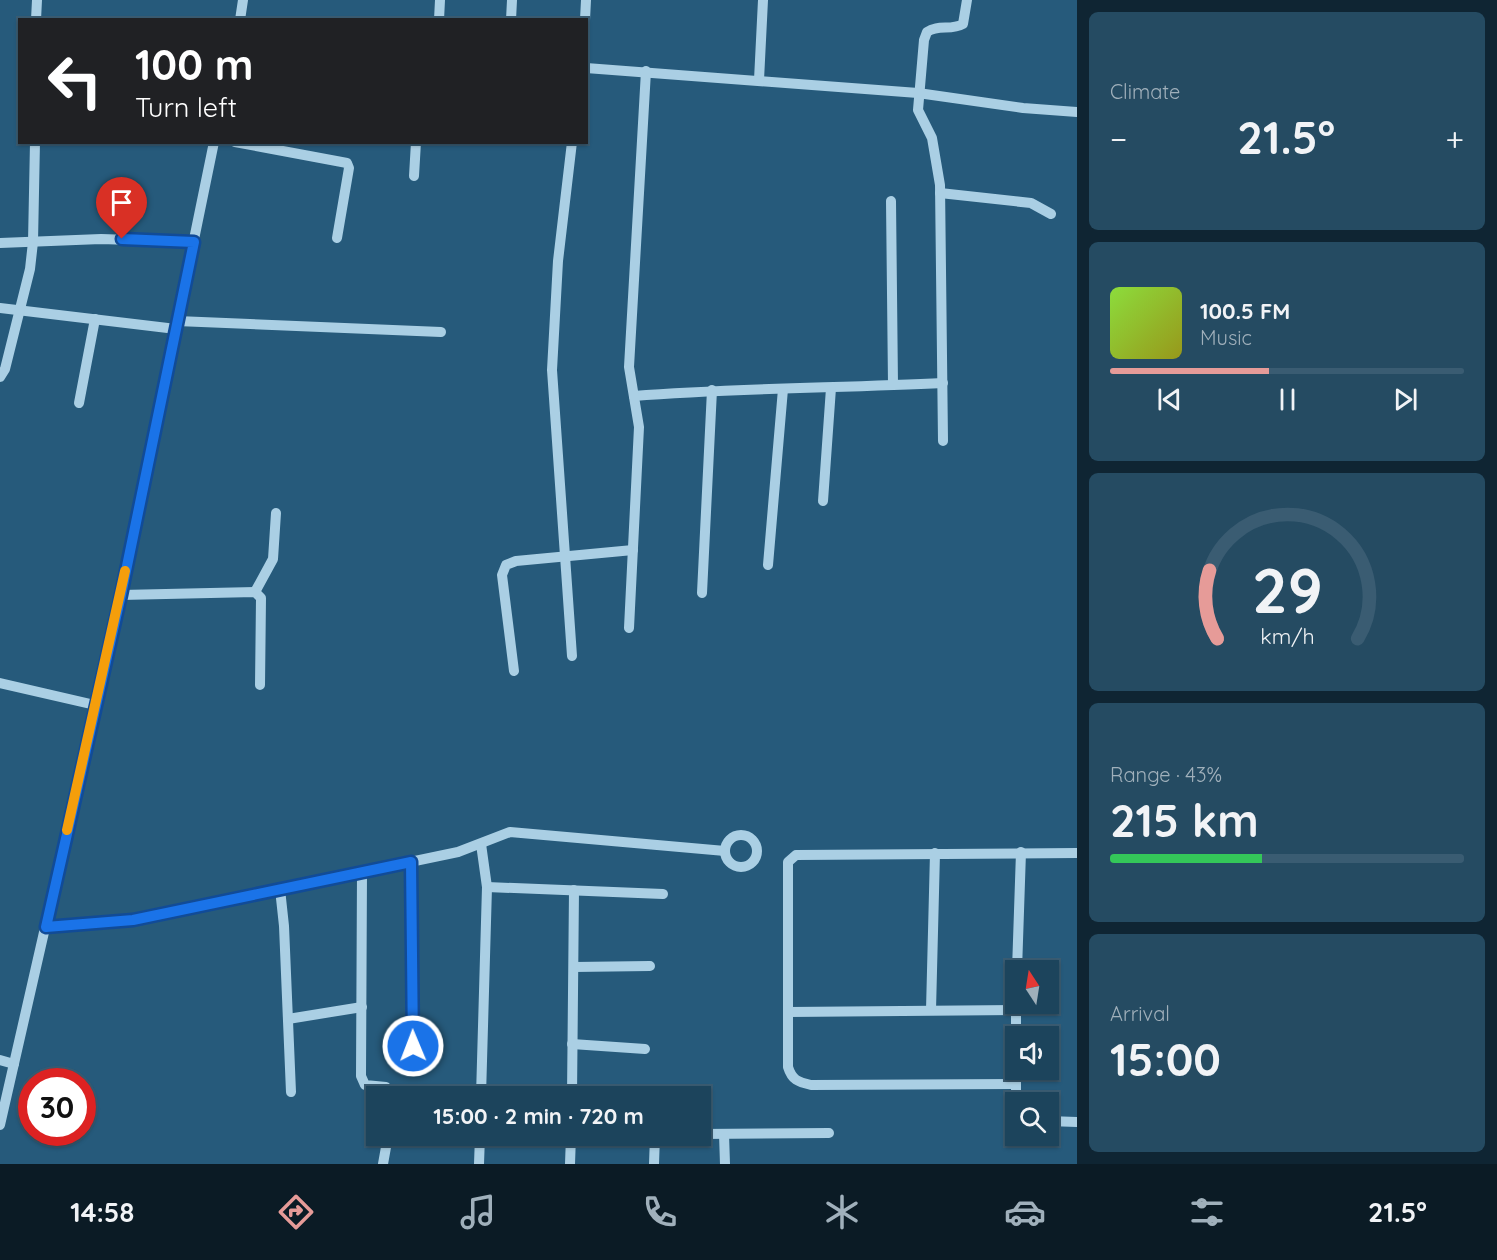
<!DOCTYPE html>
<meta charset="utf-8">
<style>
body{margin:0;font-family:Quicksand,sans-serif;background:#254b62;color:#f1f3f6;height:100vh;display:flex;flex-direction:column;font-size:22px;white-space:nowrap}
*{box-sizing:border-box;margin:0}
p{font-size:20px;color:#a0b0bb}
.icon{flex:none;width:33px;height:33px;fill:none;stroke:currentColor;stroke-width:2;stroke-linecap:round;stroke-linejoin:round}
.map{position:relative;flex:1;overflow:hidden}
.sheet{display:flex;flex-direction:column;gap:12px;padding:12px;background:#0f2533;width:420px}
.sheet>*{flex:none}
.top-card{position:absolute;left:18px;top:18px;width:570px;height:126px;border-radius:0px;box-shadow:0 2px 4px #0004,0 0 0 2px #3a5c72;background:#202124;color:#fff;overflow:hidden}
.needle{width:39px;rotate:348deg}
.buttons{position:absolute;left:1005px;top:960px;display:grid;gap:12px}
.buttons a{display:grid;place-items:center;width:54px;height:54px;border-radius:0px;background:#1c445c;box-shadow:0 2px 4px #0004,0 0 0 2px #3a5c72;font-size:30px}
.speed{position:absolute;left:18px;top:1068px;display:flex;gap:12px;font-size:30px;font-weight:700;text-align:center}
.speed>*{display:grid;place-content:center;width:78px;height:78px;border-radius:50%;background:#1c445c;box-shadow:0 2px 4px #0004,0 0 0 2px #3a5c72;line-height:1}
.speed .limit{border:9px solid #d22;background:#fff;color:#111}
.pin{position:absolute;display:grid;place-items:center;width:51px;height:51px;color:#fff;margin:-62px -26px;border-radius:50% 50% 50% 0;rotate:-45deg;box-shadow:0 0 6px #0007}
.pin .icon{rotate:45deg}
.me{position:absolute;width:66px;margin:-33px;rotate:359deg;stroke-linejoin:round;filter:drop-shadow(0 0 4px #0008)}
.turn{display:flex;align-items:center;gap:21px;height:126px;padding:0 18px;font-size:27px}
.turn .icon{width:78px;height:78px;stroke-width:2.5}
.turn b{display:block;font-size:42px;line-height:51px}
.big{font-size:45px;font-weight:700;line-height:1.1}
.sheet .tile{flex:1;display:flex;flex-direction:column;justify-content:center;gap:9px;min-width:0;padding:0 21px;border-radius:9px;background:#254b62}
.sheet .dial{align-items:center;gap:0}
.dial svg{height:156px;overflow:visible;fill:none;stroke:#3a5c72;stroke-width:7;stroke-linecap:round;text-anchor:middle}
.dial text{fill:#f1f3f6;stroke:none}
.song{display:flex;align-items:center;gap:18px}
.cover{width:72px;height:72px;border-radius:9px;background:linear-gradient(135deg,hsl(90 70% 55%),hsl(60 70% 35%))}
.played{height:6px;border-radius:3px;background:linear-gradient(90deg,#e69b98 45%,#3a5c72 45%)}
.keys{display:flex;justify-content:space-around;direction:ltr}
.heat{display:flex;justify-content:space-between;align-items:center;font-size:33px;direction:ltr}
.charge{height:9px;border-radius:4px;background:linear-gradient(90deg,#34c759 43%,#3a5c72 0)}
.trip{position:absolute;left:366px;top:1086px;width:345px;height:60px;border-radius:0px;background:#1c445c;box-shadow:0 2px 4px #0004,0 0 0 2px #3a5c72;font-weight:700;line-height:60px;text-align:center}
.menu{display:flex;height:96px;justify-content:space-around;align-items:center;background:#0b1b25;color:#a0b0bb}
.menu .icon{width:42px;height:42px}
.menu .current{color:#e69b98}
.menu b{font-size:27px;color:#f1f3f6}
main{display:flex;flex:1;min-height:0}
.map>svg:first-child{display:block}
.lines{fill:none;stroke-linecap:round;stroke-linejoin:round}
.minor{stroke:#aacfe4;stroke-width:10}
.route-casing{stroke:#114b97;stroke-width:15}
.route{stroke:#1a73e8;stroke-width:10}
.slow{stroke:#f59e0b;stroke-width:10}
</style>
<main>
<div class="map">
<svg width="1077" height="1164" viewBox="0 0 1077 1164">
<rect width="100%" height="100%" fill="#265a7b"/>
<g class="lines">
<!-- minor -->
<g class="minor">
<path d="M 36,20 L 37,0"/>
<path d="M 240,20 L 243,0"/>
<path d="M 439,20 L 440,0"/>
<path d="M 511,20 L 512,0"/>
<path d="M 585,20 L 586,0"/>
<path d="M 586,68 L 918,93 L 1023,108 L 1077,112"/>
<path d="M 759,80 L 763,0"/>
<path d="M 235,142 L 347,163 L 349,168 L 337,238"/>
<path d="M 414,176 L 416,142"/>
<path d="M 940,193 L 1031,203 L 1051,214"/>
<path d="M 891,201 L 893,385"/>
<path d="M 0,243 L 101,239 L 194,242"/>
<path d="M 0,308 L 176,329"/>
<path d="M 177,321 L 441,332"/>
<path d="M 0,377 L 5,369 L 30,269 L 33,242 L 35,142"/>
<path d="M 634,396 C 737,388 840,388 943,383"/>
<path d="M 79,403 L 95,319"/>
<path d="M 943,441 L 940,185 L 932,138 L 918,110 L 924,40 L 927,32 C 938,24 951,31 963,24 L 967,0"/>
<path d="M 823,501 L 831,388"/>
<path d="M 768,565 L 783,389"/>
<path d="M 255,592 L 273,559 L 276,513"/>
<path d="M 702,593 L 712,390"/>
<path d="M 121,595 L 255,592 L 261,598 L 260,685"/>
<path d="M 629,628 L 639,427 L 629,367 L 646,71"/>
<path d="M 572,656 L 552,370 L 558,261 L 572,142"/>
<path d="M 514,671 L 502,575 L 506,565 L 516,561 L 633,550"/>
<path d="M 0,683 L 95,705"/>
<circle cx="741" cy="851" r="16"/>
<path d="M 481,844 L 487,887 L 481,1096"/>
<path d="M 411,862 L 413,1046"/>
<path d="M 362,872 L 361,1076 L 365,1085 L 386,1087 L 392,1096"/>
<path d="M 487,887 L 663,894"/>
<path d="M 280,889 L 284,926 L 291,1092"/>
<path d="M 46,927 L 133,920 L 458,852 L 510,832 L 725,851"/>
<path d="M 574,967 L 650,966"/>
<path d="M 1017,970 L 1021,852"/>
<path d="M 1016,1004 L 1016,1102"/>
<path d="M 931,1010 L 935,853"/>
<path d="M 789,1012 L 1016,1010"/>
<path d="M 288,1019 L 362,1007"/>
<path d="M 572,1044 L 645,1049"/>
<path d="M 0,1060 L 14,1064"/>
<path d="M 1015,1084 L 811,1085 C 798,1082 792,1080 788,1067 L 788,862 L 796,855 L 1077,853"/>
<path d="M 572,1096 L 574,890"/>
<path d="M 1048,1121 L 1077,1122"/>
<path d="M 0,1125 L 121,595 L 214,142"/>
<path d="M 700,1134 L 829,1133"/>
<path d="M 724,1134 L 725,1164"/>
<path d="M 383,1164 L 388,1136"/>
<path d="M 479,1164 L 480,1136"/>
<path d="M 570,1164 L 571,1136"/>
<path d="M 654,1164 L 655,1136"/>
</g>
</g>
<g class="lines">
<defs>
<path id="route" d="M 122,239 L 194,242 L 121,595 L 46,927 L 133,920 L 411,862 L 413,1046"/>
</defs>
<!-- route casing -->
<use href="#route" class="route-casing"/>
<!-- route -->
<use href="#route" class="route"/>
<!-- slow -->
<path class="slow" d="M 67,830 L 125,571"/>
</g>
</svg>
<div class="buttons">
<a><svg class="needle" viewBox="-14 -14 28 28"><path d="M0-13l5 13h-10z" fill="#e53935"/><path d="M0 13l5-13h-10z" fill="#a0b0bb"/></svg></a>
<a><svg class="icon" aria-label="sound" viewBox="0 0 24 24"><path d="M4 9h4l5-4v14l-5-4H4zM17 9q2 3 0 6"/></svg></a>
<a><svg class="icon" aria-label="search" viewBox="0 0 24 24"><circle cx="10" cy="10" r="6"/><path d="M15 15l6 6"/></svg></a>
</div>
<div class="speed"><div class="limit">30</div></div>
<div class="pin" style="left:122px;top:239px;background:#d93025"><svg class="icon" aria-label="arrive" viewBox="0 0 24 24"><path d="M6 21V4h12l-3 4 3 4H6"/></svg></div>
<svg class="me" style="left:413px;top:1046px" viewBox="-20 -20 40 40"><circle r="17" fill="#1a73e8" stroke="#fff" stroke-width="3"/><path d="M0-11L8 9 0 5-8 9z" fill="#fff"/></svg>
<div class="trip">15:00 · 2 min · 720 m</div>
<div class="top-card">
<div class="turn"><svg class="icon" aria-label="left" viewBox="0 0 24 24"><path d="M17 20v-9H6M10 6l-5 5 5 5"/></svg><div><b>100 m</b>Turn left</div></div>
</div>
</div>
<section class="sheet">
<div class="tile"><p>Climate</p>
<div class="heat"><a>−</a><b class="big">21.5°</b><a>+</a></div>
</div>
<div class="tile">
<div class="song"><i class="cover"></i><div><b>100.5 FM</b><p>Music</p></div></div>
<div class="played"></div>
<div class="keys"><svg class="icon" aria-label="previous" viewBox="0 0 24 24"><path d="M18 5L8 12l10 7zM5 5v14"/></svg><svg class="icon" aria-label="pause" viewBox="0 0 24 24"><path d="M8 5v14M16 5v14"/></svg><svg class="icon" aria-label="next" viewBox="0 0 24 24"><path d="M6 5l10 7-10 7zM19 5v14"/></svg></div>
</div>
<div class="tile dial"><svg viewBox="0 0 100 80">
<path d="M14 69A42 42 0 1 1 86 69"/>
<path d="M14 69A42 42 0 0 1 10 34" stroke="#e69b98"/>
<text x="50" y="56" font-size="32" font-weight="700">29</text>
<text x="50" y="72" font-size="11">km/h</text>
</svg></div>
<div class="tile"><p>Range · 43%</p><b class="big">215 km</b><div class="charge"></div></div>
<div class="tile"><p>Arrival</p><b class="big">15:00</b></div>
</section>
</main>
<nav class="menu">
<b>14:58</b>
<svg class="icon current" aria-label="directions" viewBox="0 0 24 24"><path d="M12 3l9 9-9 9-9-9zM9 14v-3h6M13 9l2 2-2 2"/></svg>
<svg class="icon" aria-label="music" viewBox="0 0 24 24"><path d="M9 18V5l10-2v13"/><circle cx="6" cy="18" r="3"/><circle cx="16" cy="16" r="3"/></svg>
<svg class="icon" aria-label="phone" viewBox="0 0 24 24"><path d="M5 4h4l2 5-3 2q2 4 5 5l2-3 5 2v4C11 20 4 13 5 4z"/></svg>
<svg class="icon" aria-label="climate" viewBox="0 0 24 24"><path d="M12 3v18M4 7l16 10M4 17L20 7"/></svg>
<svg class="icon" aria-label="car" viewBox="0 0 24 24"><path d="M5 17H2v-5l4-1 3-4h7l3 4 3 1v5h-3M9 17h6M6 11h13"/><circle cx="7" cy="17" r="2"/><circle cx="17" cy="17" r="2"/></svg>
<svg class="icon" aria-label="filters" viewBox="0 0 24 24"><path d="M4 7h16M4 17h16"/><circle cx="9" cy="7" r="2"/><circle cx="15" cy="17" r="2"/></svg>
<b>21.5°</b>
</nav>
